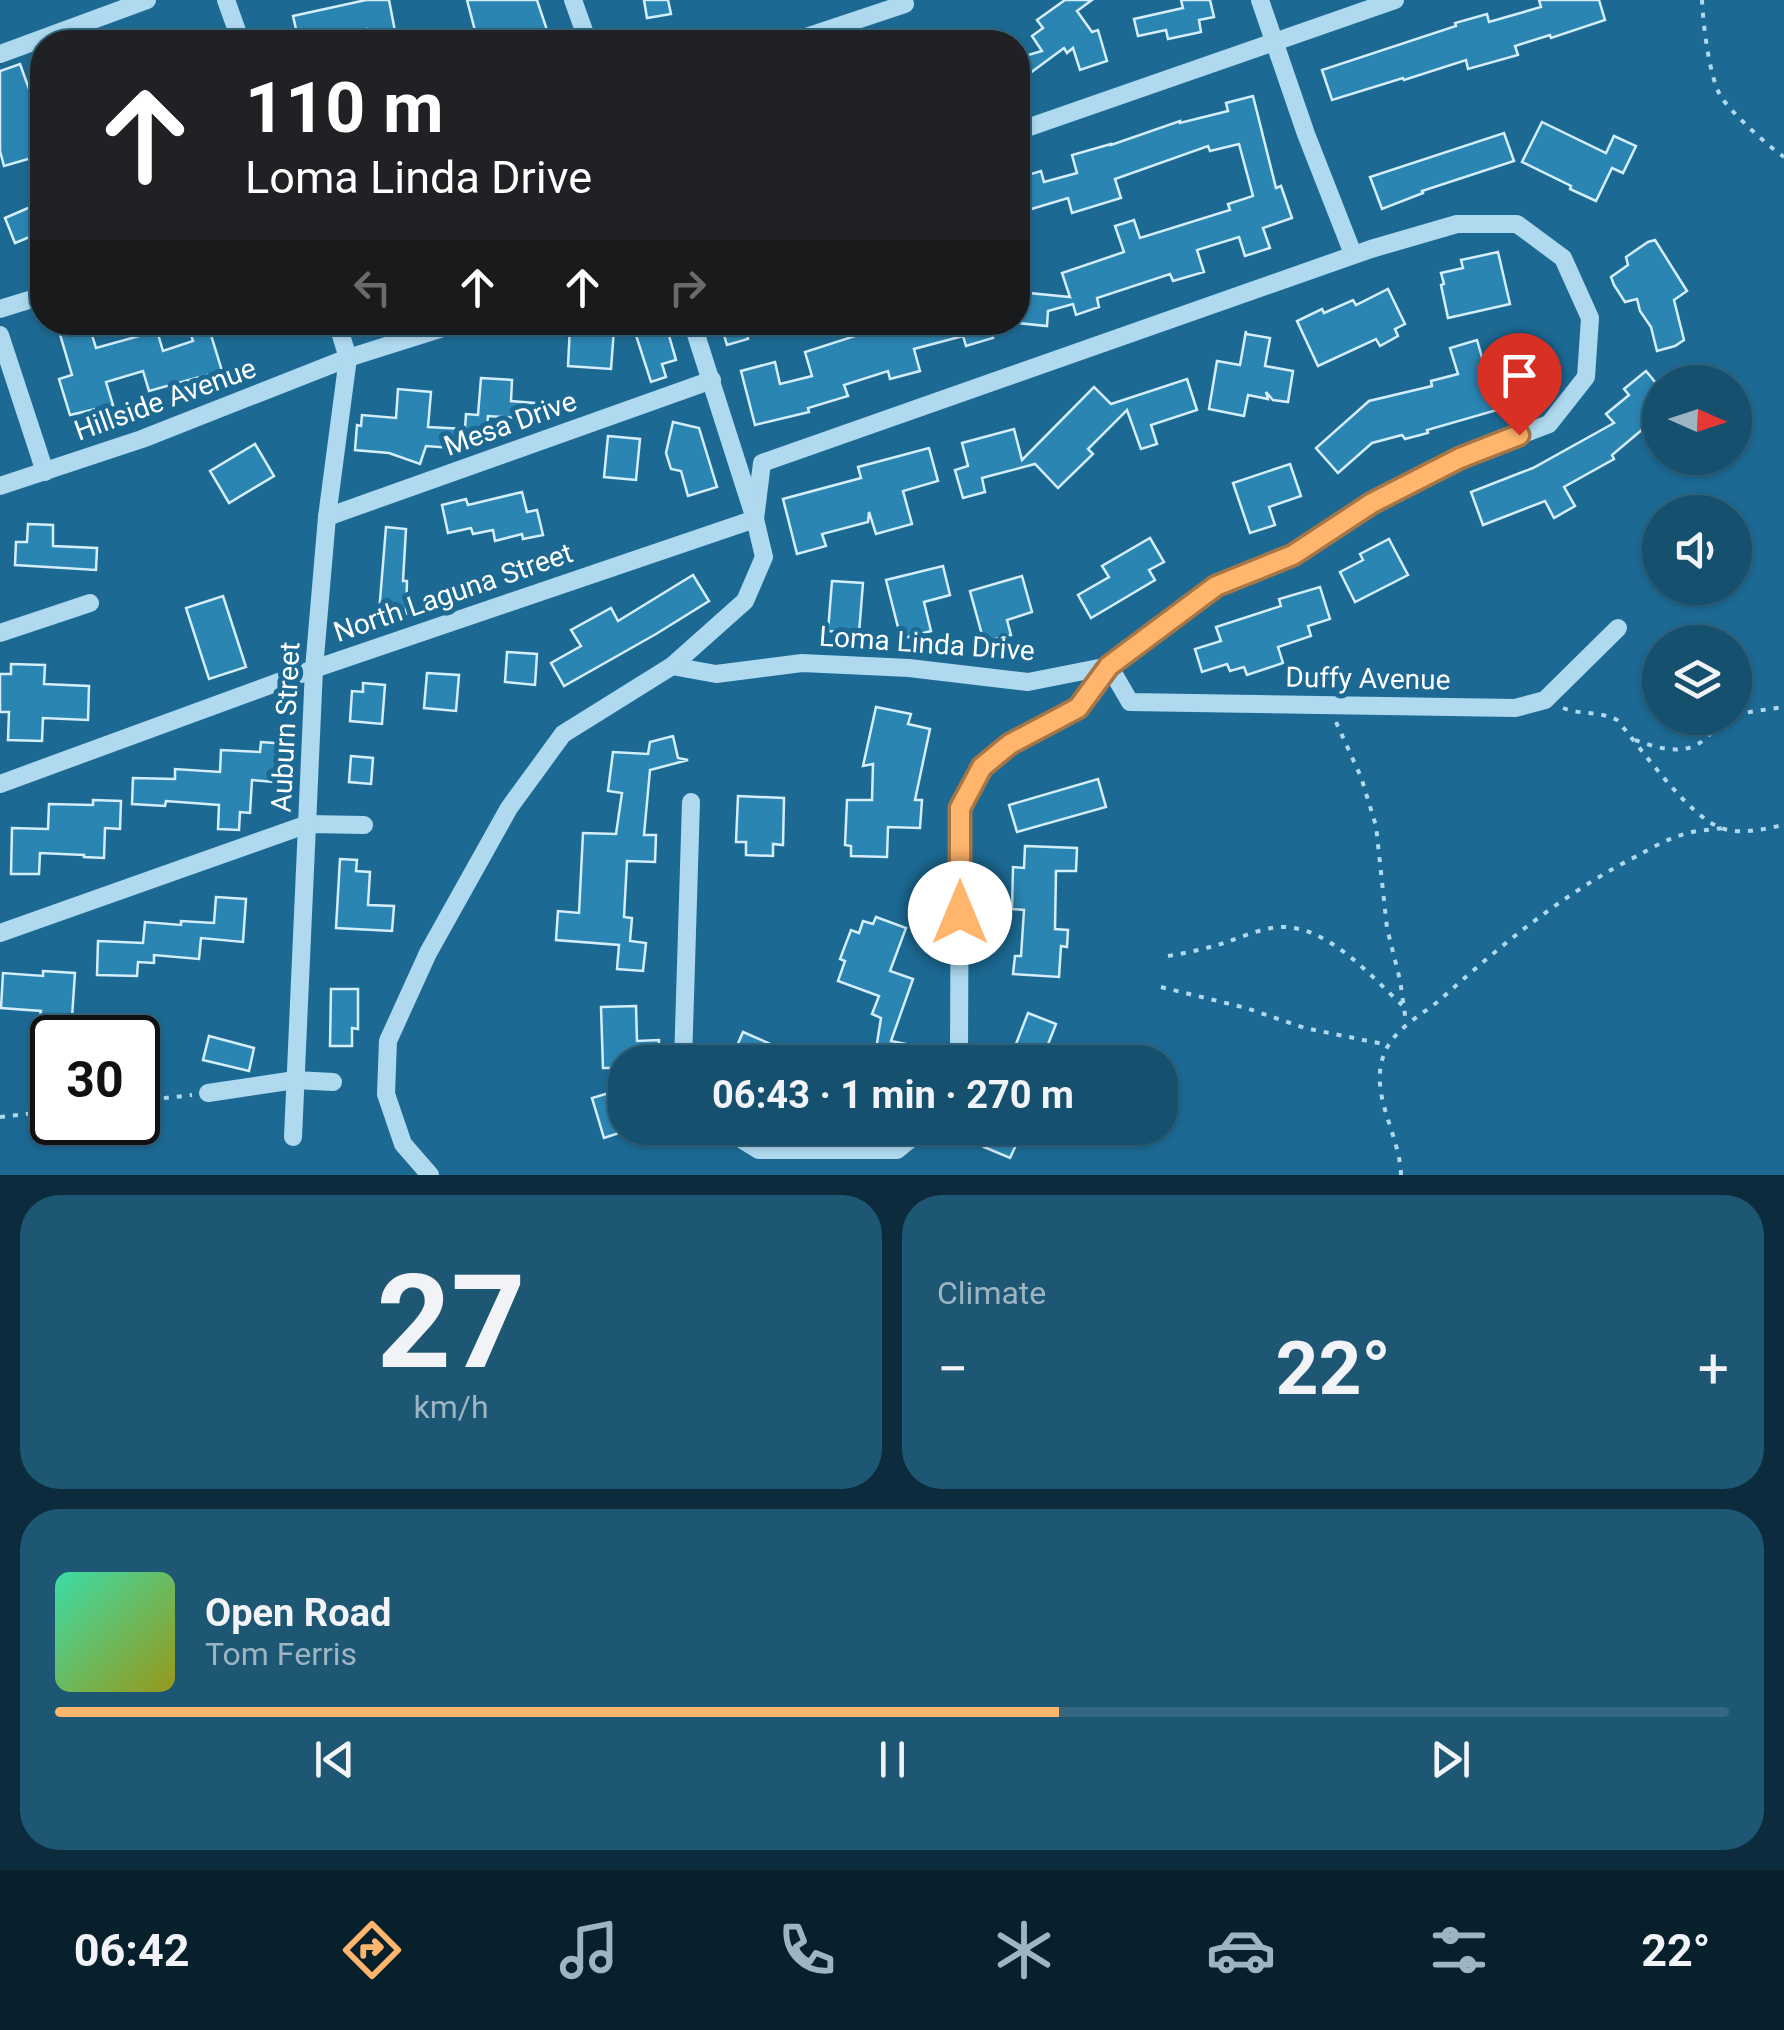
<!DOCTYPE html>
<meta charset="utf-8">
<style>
body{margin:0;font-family:Roboto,sans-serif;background:#1e5774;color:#f1f3f6;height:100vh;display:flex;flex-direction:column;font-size:38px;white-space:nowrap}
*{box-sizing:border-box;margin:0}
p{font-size:32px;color:#9db5c3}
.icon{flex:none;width:55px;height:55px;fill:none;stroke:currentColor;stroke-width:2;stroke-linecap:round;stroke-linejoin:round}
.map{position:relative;height:1175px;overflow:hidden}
.sheet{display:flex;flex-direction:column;gap:20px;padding:20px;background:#0c2c3d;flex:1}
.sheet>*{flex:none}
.top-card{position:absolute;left:30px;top:30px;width:1000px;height:305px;border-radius:40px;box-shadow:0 2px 8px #0004,0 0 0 2px #346782;background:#202124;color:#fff;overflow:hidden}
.needle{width:65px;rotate:93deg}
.fabs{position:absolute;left:1642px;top:365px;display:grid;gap:20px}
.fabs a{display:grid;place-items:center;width:110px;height:110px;border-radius:50%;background:#15506f;box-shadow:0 2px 8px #0004,0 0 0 2px #346782;font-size:50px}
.speed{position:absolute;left:30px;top:1015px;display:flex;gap:20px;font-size:50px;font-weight:700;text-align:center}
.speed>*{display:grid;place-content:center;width:130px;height:130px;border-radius:50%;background:#15506f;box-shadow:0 2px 8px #0004,0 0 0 2px #346782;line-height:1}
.speed .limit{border:5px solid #111;border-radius:15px;background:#fff;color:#111}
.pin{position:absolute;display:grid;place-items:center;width:85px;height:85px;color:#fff;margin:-102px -42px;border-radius:50% 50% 50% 0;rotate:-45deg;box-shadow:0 0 10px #0007}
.pin .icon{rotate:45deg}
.me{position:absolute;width:110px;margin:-55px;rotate:0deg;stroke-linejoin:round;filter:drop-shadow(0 0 8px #0008)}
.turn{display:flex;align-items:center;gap:35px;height:210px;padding:0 50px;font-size:45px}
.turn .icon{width:130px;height:130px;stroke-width:2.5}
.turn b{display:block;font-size:70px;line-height:85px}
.lanes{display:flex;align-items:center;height:95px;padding:0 50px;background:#0003;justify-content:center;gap:50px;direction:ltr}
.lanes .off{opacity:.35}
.big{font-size:75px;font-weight:700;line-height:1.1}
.sheet .tile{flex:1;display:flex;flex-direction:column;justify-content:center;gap:15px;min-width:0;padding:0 35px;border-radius:40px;background:#1e5774}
.sheet .dial{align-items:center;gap:0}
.dial b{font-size:130px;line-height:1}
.song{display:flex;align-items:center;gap:30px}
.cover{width:120px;height:120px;border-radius:15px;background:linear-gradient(135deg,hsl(160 70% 55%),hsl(60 70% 35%))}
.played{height:10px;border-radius:5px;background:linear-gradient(90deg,#ffb56c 60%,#346782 60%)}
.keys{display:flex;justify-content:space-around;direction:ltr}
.heat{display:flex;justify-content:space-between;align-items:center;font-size:55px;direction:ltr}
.sheet .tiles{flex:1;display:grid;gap:20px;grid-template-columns:1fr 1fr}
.tile:last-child{grid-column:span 2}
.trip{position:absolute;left:608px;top:1045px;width:570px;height:100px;border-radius:40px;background:#15506f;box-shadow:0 2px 8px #0004,0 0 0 2px #346782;font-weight:700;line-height:100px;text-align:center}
.tab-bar{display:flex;height:160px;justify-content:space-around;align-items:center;background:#08202c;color:#9db5c3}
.tab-bar .icon{width:70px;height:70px}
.tab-bar .active{color:#ffb56c}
.tab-bar b{font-size:45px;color:#f1f3f6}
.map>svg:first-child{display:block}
.building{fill:#2b85b2;stroke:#d4eefb;stroke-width:2.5}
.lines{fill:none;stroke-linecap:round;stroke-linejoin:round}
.path{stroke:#aed9ef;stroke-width:4;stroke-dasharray:5 8;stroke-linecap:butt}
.minor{stroke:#aed9ef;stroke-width:18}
.route-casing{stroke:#a67646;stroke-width:25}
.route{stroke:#ffb56c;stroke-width:18}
.labels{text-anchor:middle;stroke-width:10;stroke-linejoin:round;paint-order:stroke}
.street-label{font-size:28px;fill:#fff;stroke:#1c6a94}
</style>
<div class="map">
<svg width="1784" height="1175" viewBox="0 0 1784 1175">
<rect width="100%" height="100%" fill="#1c6a94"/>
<!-- building -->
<g class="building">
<path d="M 366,0 L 389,0 L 395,31 L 369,36 L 367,29 L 299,42 L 293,16 Z"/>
<path d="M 467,0 L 537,0 L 551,42 L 478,42 Z"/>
<path d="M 644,0 L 668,0 L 671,14 L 647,18 Z"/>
<path d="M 1065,0 L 1092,0 L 1077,11 L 1092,32 L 1098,30 L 1107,61 L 1080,70 L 1073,48 L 1067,53 L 1064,48 L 1018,82 L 1018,58 L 1042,51 L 1032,36 L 1043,28 L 1037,20 Z"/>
<path d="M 1181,0 L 1210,0 L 1214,17 L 1199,20 L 1201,32 L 1168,39 L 1166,30 L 1138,36 L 1134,19 L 1183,8 Z"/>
<path d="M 1539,0 L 1599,0 L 1605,20 L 1551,38 L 1550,35 L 1515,46 L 1518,55 L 1468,69 L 1466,60 L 1404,80 L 1403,78 L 1332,100 L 1322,70 L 1456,26 L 1455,23 L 1487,14 L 1489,22 L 1541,7 Z"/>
<path d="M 20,64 L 38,114 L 42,113 L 42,155 L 4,166 L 0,151 L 0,71 Z"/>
<path d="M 1253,96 L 1276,188 L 1281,186 L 1292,218 L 1263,228 L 1270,248 L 1245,256 L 1239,237 L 1197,250 L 1204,272 L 1173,281 L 1170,274 L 1097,298 L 1099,307 L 1076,315 L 1073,304 L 1048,311 L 1047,326 L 1018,323 L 1018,292 L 1070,297 L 1062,273 L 1124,252 L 1115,226 L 1134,220 L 1140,238 L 1230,210 L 1228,204 L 1253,196 L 1239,144 L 1210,151 L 1208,146 L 1115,179 L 1121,198 L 1072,213 L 1068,198 L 1018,213 L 1018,178 L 1041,171 L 1044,182 L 1077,173 L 1072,155 L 1111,144 L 1111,145 L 1180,121 L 1180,123 L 1228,111 L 1226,103 Z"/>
<path d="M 1542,122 L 1606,153 L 1614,136 L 1636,146 L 1623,173 L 1612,168 L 1596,201 L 1570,189 L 1571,186 L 1522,162 Z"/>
<path d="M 1504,133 L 1514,161 L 1422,191 L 1423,193 L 1382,209 L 1370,177 Z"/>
<path d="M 42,202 L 42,232 L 15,243 L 5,218 Z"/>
<path d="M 1655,240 L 1687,291 L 1674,300 L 1684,340 L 1675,346 L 1657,351 L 1651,327 L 1640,311 L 1637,299 L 1625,302 L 1614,285 L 1611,277 L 1628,265 L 1626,257 L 1648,242 Z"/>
<path d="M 1498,252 L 1510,304 L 1448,318 L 1441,285 L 1444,284 L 1441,273 L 1463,268 L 1461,260 Z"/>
<path d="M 1388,289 L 1405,324 L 1395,329 L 1398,336 L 1380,346 L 1376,339 L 1318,366 L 1297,321 L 1322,309 L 1324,313 L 1353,300 L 1356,305 Z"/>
<path d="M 88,322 L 96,348 L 157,331 L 163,351 L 193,341 L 187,322 L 207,322 L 222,371 L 149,391 L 143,371 L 106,382 L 113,405 L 70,415 L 59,379 L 72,375 L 59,331 Z"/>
<path d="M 644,322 L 665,322 L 676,360 L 662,364 L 666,377 L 651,382 L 633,326 Z"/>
<path d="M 720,322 L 744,322 L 748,339 L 727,345 Z"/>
<path d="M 887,322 L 995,322 L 995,328 L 991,329 L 993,338 L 966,346 L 963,336 L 914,349 L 920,371 L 890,379 L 888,371 L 844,385 L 848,396 L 808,408 L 809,412 L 755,425 L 741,371 L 775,362 L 780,384 L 812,376 L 805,352 L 877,329 L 876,325 Z"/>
<path d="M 570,326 L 614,329 L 611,369 L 568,366 Z"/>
<path d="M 1246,331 L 1246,334 L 1270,338 L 1265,366 L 1293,371 L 1288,402 L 1273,400 L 1266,392 L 1268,399 L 1248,395 L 1244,416 L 1209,409 L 1217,361 L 1240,365 Z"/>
<path d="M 1477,340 L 1497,410 L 1427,430 L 1428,433 L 1405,439 L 1402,435 L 1372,443 L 1338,473 L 1316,448 L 1369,401 L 1432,386 L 1431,381 L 1458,374 L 1450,348 Z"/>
<path d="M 1646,371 L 1660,388 L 1660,406 L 1646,418 L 1650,423 L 1612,455 L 1614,459 L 1564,487 L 1575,506 L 1554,518 L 1545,501 L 1483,525 L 1471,492 L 1533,468 L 1614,423 L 1606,414 L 1629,395 L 1624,389 Z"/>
<path d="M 481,378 L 512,380 L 511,401 L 534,403 L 533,419 L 488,416 L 486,440 L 465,439 L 465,449 L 426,446 L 420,464 L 389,453 L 355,450 L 357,425 L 361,426 L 362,415 L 396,418 L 398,389 L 431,392 L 428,427 L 465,429 L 466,414 L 478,415 Z"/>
<path d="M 1187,379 L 1197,410 L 1151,425 L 1157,444 L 1141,449 L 1127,410 L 1088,449 L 1093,454 L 1058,488 L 1035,464 L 982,478 L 985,492 L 963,498 L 955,470 L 968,466 L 962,443 L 1014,429 L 1022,460 L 1094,387 L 1111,404 Z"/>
<path d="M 673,422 L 699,428 L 717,487 L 688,496 L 681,471 L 671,469 L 666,453 Z"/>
<path d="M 608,436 L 640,439 L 636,480 L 604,477 Z"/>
<path d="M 255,444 L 274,476 L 229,503 L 210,471 Z"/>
<path d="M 929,448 L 938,481 L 903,491 L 912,524 L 876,534 L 869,512 L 868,522 L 822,534 L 826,546 L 797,554 L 783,499 L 861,478 L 858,467 Z"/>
<path d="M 1290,464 L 1301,496 L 1269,507 L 1275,525 L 1250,533 L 1233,483 Z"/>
<path d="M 522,492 L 527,512 L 537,510 L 543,535 L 523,539 L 522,534 L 495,541 L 493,530 L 473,534 L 471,528 L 448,533 L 442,505 L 466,499 L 468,505 Z"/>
<path d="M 28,524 L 53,525 L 53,546 L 97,548 L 96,570 L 15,565 L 16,542 L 27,542 Z"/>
<path d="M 386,527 L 406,529 L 403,581 L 407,581 L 406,614 L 379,613 Z"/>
<path d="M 1150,538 L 1164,562 L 1149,570 L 1155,580 L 1091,618 L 1078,595 L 1109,577 L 1102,566 Z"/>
<path d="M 1389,539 L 1408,575 L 1355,602 L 1340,572 L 1363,560 L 1360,554 Z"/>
<path d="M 943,566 L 950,595 L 924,602 L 931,631 L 901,639 L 886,580 Z"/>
<path d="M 693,575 L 709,601 L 656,634 L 564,686 L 551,663 L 581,646 L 571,630 L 611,608 L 618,621 Z"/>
<path d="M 1022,576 L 1032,612 L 1007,620 L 1011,635 L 984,642 L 970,591 Z"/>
<path d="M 832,581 L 863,583 L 859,633 L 828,631 Z"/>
<path d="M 1320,587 L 1330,619 L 1308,626 L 1311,636 L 1278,647 L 1283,663 L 1247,675 L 1244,667 L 1230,671 L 1227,664 L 1202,672 L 1195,649 L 1221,641 L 1216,627 L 1281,606 L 1279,599 Z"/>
<path d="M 223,596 L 246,667 L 209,679 L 186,608 Z"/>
<path d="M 507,652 L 537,654 L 535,685 L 505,682 Z"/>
<path d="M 11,664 L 45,665 L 44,684 L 89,686 L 88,720 L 43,718 L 42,741 L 8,740 L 9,712 L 0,712 L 0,674 L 11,674 Z"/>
<path d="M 427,673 L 459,675 L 456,711 L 424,708 Z"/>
<path d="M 363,683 L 385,685 L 382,724 L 350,721 L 352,691 L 363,692 Z"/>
<path d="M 876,707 L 911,714 L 908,724 L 930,729 L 915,800 L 922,800 L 920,828 L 888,827 L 887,857 L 851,856 L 851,846 L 845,845 L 847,800 L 872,800 L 873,764 L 863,766 Z"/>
<path d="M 673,736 L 678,758 L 688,760 L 650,770 L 644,835 L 656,835 L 655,862 L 627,861 L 624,917 L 632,918 L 630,941 L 646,943 L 643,971 L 617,969 L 619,945 L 556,940 L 558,911 L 579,913 L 583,833 L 616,834 L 622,793 L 608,791 L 613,752 L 648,754 L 650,742 Z"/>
<path d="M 261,742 L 287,744 L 285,783 L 252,780 L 250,813 L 240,812 L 239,830 L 218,829 L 219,805 L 166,801 L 165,806 L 132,804 L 133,778 L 175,779 L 175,769 L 220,772 L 221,750 L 260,752 Z"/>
<path d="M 351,756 L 373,758 L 371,784 L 349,782 Z"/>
<path d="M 1098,779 L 1106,807 L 1017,832 L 1009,805 Z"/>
<path d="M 738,796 L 784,798 L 783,845 L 773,844 L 773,856 L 746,855 L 746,842 L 736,842 Z"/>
<path d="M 93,800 L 121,801 L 120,829 L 105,828 L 104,858 L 84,857 L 84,855 L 40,853 L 39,874 L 11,874 L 12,828 L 48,829 L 49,804 L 93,805 Z"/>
<path d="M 1025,846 L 1077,848 L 1076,871 L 1056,871 L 1055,929 L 1068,930 L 1067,947 L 1061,946 L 1059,977 L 1013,974 L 1015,956 L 1021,956 L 1024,910 L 1012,909 L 1013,867 L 1024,868 Z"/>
<path d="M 340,859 L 357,860 L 356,871 L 370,872 L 368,905 L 394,906 L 392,931 L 336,928 Z"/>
<path d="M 216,897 L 246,899 L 243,942 L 201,938 L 199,959 L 154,955 L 154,963 L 138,962 L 137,976 L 97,975 L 98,941 L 143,943 L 145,922 L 181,925 L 181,921 L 214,923 Z"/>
<path d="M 876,917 L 906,928 L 890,971 L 913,979 L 891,1041 L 911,1045 L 908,1062 L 874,1062 L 881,1018 L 872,1014 L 879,996 L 838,981 L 845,961 L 840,959 L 851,930 L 859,933 L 863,921 L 873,924 Z"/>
<path d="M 43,971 L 75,973 L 72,1017 L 40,1015 L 41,1011 L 1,1008 L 3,973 L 43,976 Z"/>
<path d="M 331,989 L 358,989 L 358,1029 L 352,1028 L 352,1046 L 330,1046 Z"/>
<path d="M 636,1006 L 637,1041 L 659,1040 L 659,1062 L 625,1062 L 625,1068 L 603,1068 L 601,1007 Z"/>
<path d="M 1028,1013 L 1056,1024 L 1041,1062 L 1009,1062 Z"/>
<path d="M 743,1032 L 782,1049 L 776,1062 L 730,1062 Z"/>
<path d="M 209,1036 L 254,1048 L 249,1071 L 203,1060 Z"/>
<path d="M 612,1092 L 617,1107 L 625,1104 L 625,1131 L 604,1138 L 592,1098 Z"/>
<path d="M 992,1128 L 1024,1128 L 1010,1158 L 984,1147 Z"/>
</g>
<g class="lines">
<!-- path -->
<g class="path">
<path d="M 1702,0 C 1703,23 1709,75 1720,95 C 1729,111 1768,146 1784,157"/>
<path d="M 1563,708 C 1581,715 1600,711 1617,720 C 1641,748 1688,816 1721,828 C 1742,835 1763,829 1784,825"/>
<path d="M 1735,714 L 1784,707"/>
<path d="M 1336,722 L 1361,777 L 1376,826 L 1387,928 L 1400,980 L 1406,1022"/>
<path d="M 1635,740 C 1654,747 1679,755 1698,744 C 1710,737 1716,724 1728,718"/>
<path d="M 1168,956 C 1186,953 1204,949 1221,944 C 1240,938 1260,928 1281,927 C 1328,926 1371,976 1402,1005"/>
<path d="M 1161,987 L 1246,1008 L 1305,1028 L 1388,1045"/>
<path d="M 138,1101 L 192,1095"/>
<path d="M 0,1117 L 52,1111"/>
<path d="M 1401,1175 C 1400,1135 1370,1096 1383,1057 C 1392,1029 1421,1016 1441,999 C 1502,944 1564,893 1637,856 C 1652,848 1668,838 1685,834 C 1697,830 1710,830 1723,828"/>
</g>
<!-- minor -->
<g class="minor">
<path d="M 226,0 L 241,42"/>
<path d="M 573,0 L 588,42"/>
<path d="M 1260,0 L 1306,134 L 1353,254"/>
<path d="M 791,42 L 905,4"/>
<path d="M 0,54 L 147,0"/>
<path d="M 1018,131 L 1395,0"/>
<path d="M 0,309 L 42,296"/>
<path d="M 0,335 L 45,472"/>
<path d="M 0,486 L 142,439 L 348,358 L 462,322"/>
<path d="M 327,517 L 712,380"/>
<path d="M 0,633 L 90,603"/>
<path d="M 0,784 L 314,669 L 755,519 L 762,463 L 1371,249 L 1457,224 L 1517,224 L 1563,258 L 1590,318 L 1586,377 L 1549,424 L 1460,458 L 1371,503 L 1293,555 L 1216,586 L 1109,666 L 1028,682 L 909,668 L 802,663 L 716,674 L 672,666"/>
<path d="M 0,933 L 308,824 L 364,825"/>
<path d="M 683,1062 L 691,802"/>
<path d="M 957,1062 L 959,1053 L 960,808 L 982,767 L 1010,744 L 1078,708 L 1109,666 L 1130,702 L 1515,708 L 1545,700 L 1618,628"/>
<path d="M 208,1093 L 295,1080 L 333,1082"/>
<path d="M 723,1128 L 759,1150 L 897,1150 L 924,1128"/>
<path d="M 293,1137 L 314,669 L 327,517 L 348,358 L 337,322"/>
<path d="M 430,1175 L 403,1144 L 386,1094 L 388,1041 L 428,953 L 509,808 L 563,734 L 672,666 L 745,601 L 764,557 L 755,519 L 692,322"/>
</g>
</g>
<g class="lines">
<defs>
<path id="route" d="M 960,913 L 960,808 L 982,767 L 1010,744 L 1078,708 L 1109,666 L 1216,586 L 1293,555 L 1372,503 L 1460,458 L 1519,435"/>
</defs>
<!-- route casing -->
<use href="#route" class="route-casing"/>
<!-- route -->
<use href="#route" class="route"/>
</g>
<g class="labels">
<!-- street labels -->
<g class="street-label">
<text transform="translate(165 399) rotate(-20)" y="10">Hillside Avenue</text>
<text transform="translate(510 423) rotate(-20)" y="10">Mesa Drive</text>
<text transform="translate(453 592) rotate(-19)" y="10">North Laguna Street</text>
<text transform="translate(927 643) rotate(4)" y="10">Loma Linda Drive</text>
<text transform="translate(1368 678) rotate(1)" y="10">Duffy Avenue</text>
<text transform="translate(285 727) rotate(-87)" y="10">Auburn Street</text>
</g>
</g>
</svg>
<div class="fabs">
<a><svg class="needle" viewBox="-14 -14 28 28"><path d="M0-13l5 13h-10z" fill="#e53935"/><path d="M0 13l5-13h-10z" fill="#9db5c3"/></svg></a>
<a><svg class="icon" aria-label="sound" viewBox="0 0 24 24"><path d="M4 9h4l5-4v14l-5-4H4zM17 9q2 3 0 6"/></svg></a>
<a><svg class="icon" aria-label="layers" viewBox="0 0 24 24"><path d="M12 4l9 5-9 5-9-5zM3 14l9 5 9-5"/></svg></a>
</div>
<div class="speed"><div class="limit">30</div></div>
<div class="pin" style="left:1519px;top:435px;background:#d93025"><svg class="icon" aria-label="arrive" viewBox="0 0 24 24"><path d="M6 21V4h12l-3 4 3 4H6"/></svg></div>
<svg class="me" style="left:960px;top:913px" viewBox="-20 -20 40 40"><circle r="19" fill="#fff"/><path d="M0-13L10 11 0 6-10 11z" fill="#ffb56c"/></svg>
<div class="trip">06:43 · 1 min · 270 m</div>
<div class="top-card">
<div class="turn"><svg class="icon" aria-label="ahead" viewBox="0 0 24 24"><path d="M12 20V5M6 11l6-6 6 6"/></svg><div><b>110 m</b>Loma Linda Drive</div></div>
<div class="lanes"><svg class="icon off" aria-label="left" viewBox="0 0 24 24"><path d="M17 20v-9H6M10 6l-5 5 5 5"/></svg><svg class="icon" aria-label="ahead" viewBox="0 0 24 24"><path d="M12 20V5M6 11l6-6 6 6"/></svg><svg class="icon" aria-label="ahead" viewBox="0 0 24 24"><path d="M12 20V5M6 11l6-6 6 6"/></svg><svg class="icon off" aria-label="right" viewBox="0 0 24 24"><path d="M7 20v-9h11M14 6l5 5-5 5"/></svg></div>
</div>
</div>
<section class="sheet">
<div class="tiles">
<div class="tile dial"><b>27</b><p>km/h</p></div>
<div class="tile"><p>Climate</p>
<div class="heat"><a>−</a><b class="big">22°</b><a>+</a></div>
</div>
<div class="tile">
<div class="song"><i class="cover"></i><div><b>Open Road</b><p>Tom Ferris</p></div></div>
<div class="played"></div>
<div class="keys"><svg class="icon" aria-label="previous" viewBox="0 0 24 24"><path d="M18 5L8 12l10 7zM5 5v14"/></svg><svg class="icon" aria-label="pause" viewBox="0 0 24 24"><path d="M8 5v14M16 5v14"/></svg><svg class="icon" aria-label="next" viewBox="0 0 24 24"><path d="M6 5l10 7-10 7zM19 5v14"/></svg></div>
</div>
</div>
</section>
<nav class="tab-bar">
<b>06:42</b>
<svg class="icon active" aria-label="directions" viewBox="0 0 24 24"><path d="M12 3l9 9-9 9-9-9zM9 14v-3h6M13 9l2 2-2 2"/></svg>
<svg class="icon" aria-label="music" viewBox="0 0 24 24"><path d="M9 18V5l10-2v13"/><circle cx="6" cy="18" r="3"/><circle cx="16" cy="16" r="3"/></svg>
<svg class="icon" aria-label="phone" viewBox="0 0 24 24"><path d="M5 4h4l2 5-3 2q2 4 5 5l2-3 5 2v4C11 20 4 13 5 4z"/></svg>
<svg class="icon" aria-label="climate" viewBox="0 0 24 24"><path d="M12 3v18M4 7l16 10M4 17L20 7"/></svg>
<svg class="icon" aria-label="car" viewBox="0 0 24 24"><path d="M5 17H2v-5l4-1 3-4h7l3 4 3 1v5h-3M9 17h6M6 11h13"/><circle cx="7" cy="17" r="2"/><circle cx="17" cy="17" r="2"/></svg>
<svg class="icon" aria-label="filters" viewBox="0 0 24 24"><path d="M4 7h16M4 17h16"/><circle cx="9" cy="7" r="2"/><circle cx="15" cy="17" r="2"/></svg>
<b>22°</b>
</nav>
